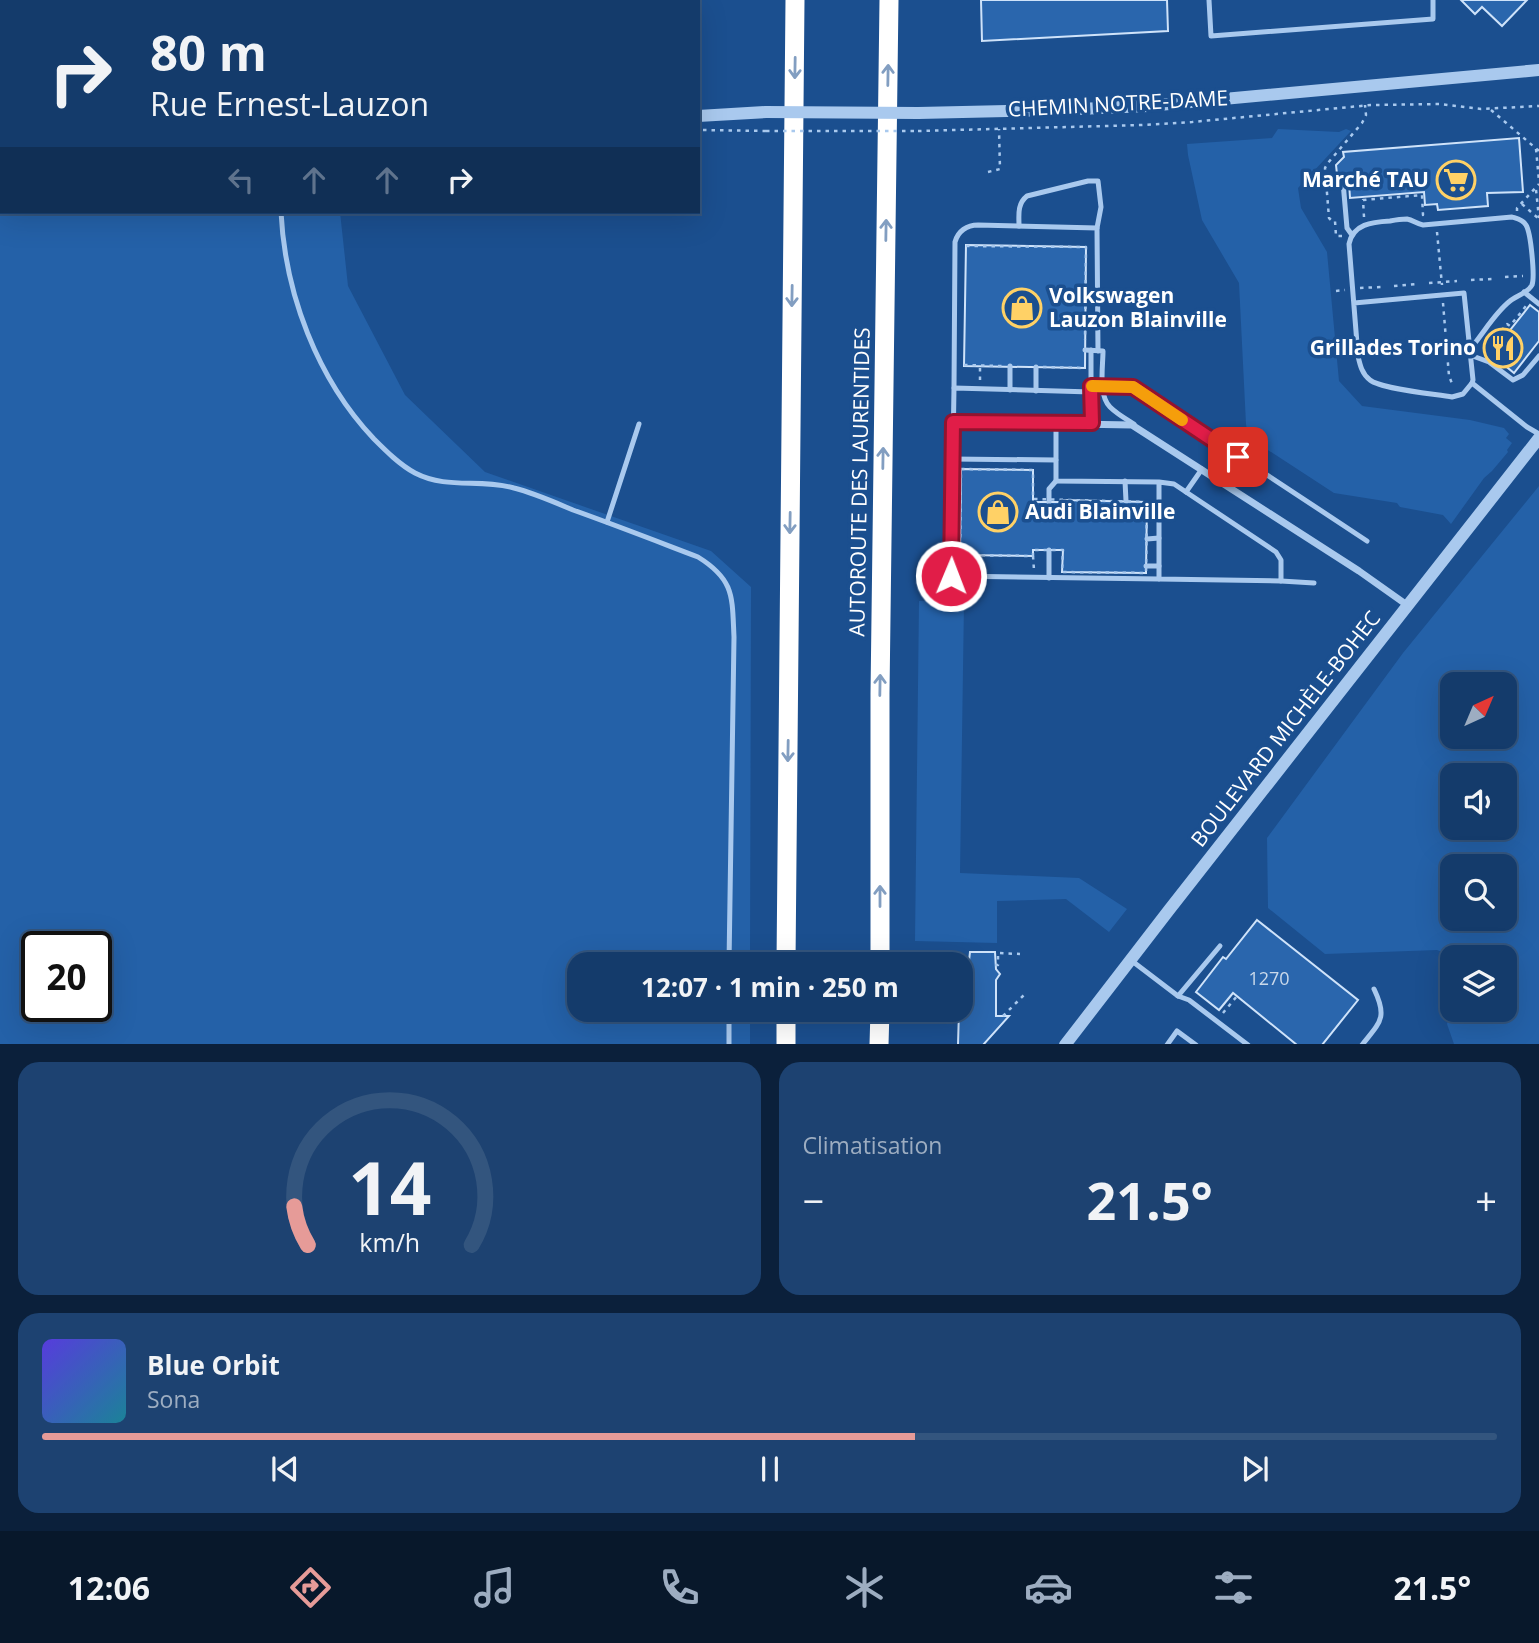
<!DOCTYPE html>
<html lang="fr">
<meta charset="utf-8">
<style>
body{margin:0;font-family:"Open Sans",sans-serif;background:#1d4271;color:#f1f3f6;height:100vh;display:flex;flex-direction:column;font-size:26px;white-space:nowrap}
*{box-sizing:border-box;margin:0}
p{font-size:23px;color:#9dadc1}
.icon{flex:none;width:38px;height:38px;fill:none;stroke:currentColor;stroke-width:2;stroke-linecap:round;stroke-linejoin:round}
.map{position:relative;height:1044px;overflow:hidden}
.sheet{display:flex;flex-direction:column;gap:18px;padding:18px;background:#0b203b;flex:1}
.sheet>*{flex:none}
.hud{position:absolute;left:0px;top:0px;width:700px;height:214px;box-shadow:0 7px 28px #0002,0 0 0 2px #33557e;background:#143b6b;color:#f1f3f6;overflow:hidden}
.needle{width:46px;rotate:44deg}
.buttons{position:absolute;left:1440px;top:672px;display:grid;gap:14px}
.buttons a{display:grid;place-items:center;width:77px;height:77px;border-radius:14px;background:#143b6b;box-shadow:0 7px 28px #0002,0 0 0 2px #33557e;font-size:35px}
.speed{position:absolute;left:21px;top:931px;display:flex;gap:14px;font-size:35px;font-weight:700;text-align:center}
.speed>*{display:grid;place-content:center;width:91px;height:91px;border-radius:50%;background:#143b6b;box-shadow:0 7px 28px #0002,0 0 0 2px #33557e;line-height:1}
.speed .limit{border:4px solid #111;border-radius:10px;background:#fff;color:#111}
.pin{position:absolute;display:grid;place-items:center;width:60px;height:60px;color:#fff;margin:-30px;border-radius:14px;box-shadow:0 4px 10px #0006}
.me{position:absolute;width:77px;margin:-38px;rotate:1deg;stroke-linejoin:round;filter:drop-shadow(0 0 5px #0008)}
.turn{display:flex;align-items:center;gap:24px;height:147px;padding:0 35px;font-size:32px}
.turn .icon{width:91px;height:91px;stroke-width:2.5}
.turn b{display:block;font-size:49px;line-height:60px}
.lanes{display:flex;align-items:center;height:66px;padding:0 35px;background:#0003;justify-content:center;gap:35px;direction:ltr}
.lanes .off{opacity:.35}
.big{font-size:52px;font-weight:700;line-height:1.1}
.sheet .widget{flex:1;display:flex;flex-direction:column;justify-content:center;gap:10px;min-width:0;padding:0 24px;border-radius:21px;background:#1d4271}
.sheet .dial{align-items:center;gap:0}
.dial svg{height:182px;overflow:visible;fill:none;stroke:#33557e;stroke-width:7;stroke-linecap:round;text-anchor:middle}
.dial text{fill:#f1f3f6;stroke:none}
.song{display:flex;align-items:center;gap:21px}
.cover{width:84px;height:84px;border-radius:10px;background:linear-gradient(135deg,hsl(250 70% 55%),hsl(190 70% 35%))}
.played{height:7px;border-radius:4px;background:linear-gradient(90deg,#e69b98 60%,#33557e 60%)}
.keys{display:flex;justify-content:space-around;direction:ltr}
.heat{display:flex;justify-content:space-between;align-items:center;font-size:38px;direction:ltr}
.sheet .tiles{flex:1;display:grid;gap:18px;grid-template-columns:1fr 1fr}
.widget:last-child{grid-column:span 2}
.trip{position:absolute;left:567px;top:952px;width:406px;height:70px;border-radius:21px;background:#143b6b;box-shadow:0 7px 28px #0002,0 0 0 2px #33557e;font-weight:700;line-height:70px;text-align:center}
.dock{display:flex;height:112px;justify-content:space-around;align-items:center;background:#08182b;color:#9dadc1}
.dock .icon{width:49px;height:49px}
.dock .active{color:#e69b98}
.dock b{font-size:32px;color:#f1f3f6}
.map>svg:first-child{display:block}
.green{fill:#2461a8;fill-rule:evenodd}
.building{fill:#2a66ad;stroke:#cfe3fa;stroke-width:2}
.lines{fill:none;stroke-linecap:round;stroke-linejoin:round}
.path{stroke:#a9c9ee;stroke-width:2.5;stroke-dasharray:3.5 5;stroke-linecap:butt}
.service{stroke:#a9c9ee;stroke-width:5}
.minor{stroke:#a9c9ee;stroke-width:7}
.tertiary{stroke:#a9c9ee;stroke-width:12}
.motorway{stroke:#fff;stroke-width:19}
.path-bridge{stroke:#a9c9ee;stroke-width:2.5;stroke-dasharray:3.5 5;stroke-linecap:butt}
.tertiary-bridge{stroke:#a9c9ee;stroke-width:12}
.oneway{stroke:#829ec1}
.route-casing{stroke:#92132f;stroke-width:18}
.route{stroke:#e11d48;stroke-width:12}
.slow{stroke:#f59e0b;stroke-width:12}
.labels{text-anchor:middle;stroke-width:7;stroke-linejoin:round;paint-order:stroke}
.number-label{font-size:18px;fill:#cad9ea}
.street-label{font-size:21px;fill:#fff;stroke:#1b4f8f}
.poi-label{font-size:21px;font-weight:bold;fill:#fff;stroke:#1b4f8f;text-anchor:end}
</style>
<div class="map">
<svg width="1539" height="1045" viewBox="0 0 1539 1045">
<rect width="100%" height="100%" fill="#1b4f8f"/>
<!-- green -->
<g class="green">
<path d="M 336,0 L 546,0 L 545,2 L 336,2 Z"/>
<path d="M 1278,129 L 1339,132 L 1346,129 L 1351,131 L 1298,188 L 1301,208 L 1327,252 L 1339,381 L 1362,406 L 1470,420 L 1504,428 L 1509,434 L 1506,438 L 1512,443 L 1507,450 L 1508,452 L 1492,471 L 1484,478 L 1451,524 L 1443,515 L 1400,507 L 1397,503 L 1334,493 L 1248,437 L 1246,424 L 1239,283 L 1202,220 L 1188,155 L 1187,144 L 1272,138 Z"/>
<path d="M 0,199 L 2,199 L 2,212 L 340,212 L 348,286 L 405,395 L 485,472 L 711,551 L 751,587 L 750,964 L 579,964 L 579,1010 L 750,1010 L 750,1044 L 0,1045 ZM 37,947 L 96,947 L 96,1006 L 37,1006 Z"/>
<path d="M 1539,486 L 1539,1044 L 1454,1044 L 1447,1024 L 1452,1009 L 1505,1010 L 1505,957 L 1455,957 L 1437,950 L 1325,954 L 1268,908 L 1267,838 L 1403,653 ZM 1452,684 L 1505,684 L 1505,737 L 1452,737 ZM 1452,775 L 1505,775 L 1505,828 L 1452,828 ZM 1452,866 L 1505,866 L 1505,919 L 1452,919 Z"/>
<path d="M 919,601 L 964,602 L 960,873 L 1079,878 L 1127,909 L 1109,932 L 1066,899 L 997,901 L 997,943 L 915,941 Z"/>
</g>
<!-- building -->
<g class="building">
<path d="M 981,0 L 1167,0 L 1168,31 L 982,41 Z"/>
<path d="M 1461,0 L 1527,0 L 1502,26 L 1482,7 L 1475,14 Z"/>
<path d="M 1519,138 L 1523,192 L 1487,193 L 1488,206 L 1438,210 L 1437,204 L 1425,205 L 1424,192 L 1350,198 L 1349,182 L 1338,183 L 1336,165 L 1344,157 L 1343,152 Z"/>
<path d="M 966,245 L 1086,247 L 1085,368 L 964,366 Z"/>
<path d="M 1530,305 L 1539,312 L 1539,341 L 1514,373 L 1491,354 Z"/>
<path d="M 961,469 L 1033,470 L 1033,502 L 1063,502 L 1063,500 L 1147,502 L 1146,573 L 1062,572 L 1063,550 L 1033,550 L 1033,556 L 960,555 Z"/>
<path d="M 1257,920 L 1358,1000 L 1322,1045 L 1297,1045 L 1233,993 L 1219,1010 L 1196,992 L 1223,957 L 1226,959 Z"/>
<path d="M 970,952 L 995,952 L 996,969 L 1000,974 L 996,980 L 996,1016 L 1009,1016 L 983,1045 L 958,1045 L 959,1010 L 961,1010 L 960,960 L 969,961 Z"/>
</g>
<g class="lines">
<!-- path -->
<g class="path">
<path d="M 208,0 L 211,2"/>
<path d="M 1491,110 L 1539,151"/>
<path d="M 703,130 L 766,131"/>
<path d="M 918,131 L 1142,125 L 1192,122 L 1371,105 L 1440,104 L 1481,109 L 1539,106"/>
<path d="M 1536,149 L 1539,181"/>
<path d="M 988,172 L 1000,169 L 999,129"/>
<path d="M 0,174 L 2,173"/>
<path d="M 1536,190 L 1539,218"/>
<path d="M 1522,204 L 1539,219"/>
<path d="M 1517,211 L 1517,208 L 1539,184"/>
<path d="M 1364,217 L 1363,200 L 1422,195 L 1423,215 L 1425,214"/>
<path d="M 1437,232 L 1442,285"/>
<path d="M 1342,236 L 1336,236 L 1335,221 L 1331,220 L 1329,218 L 1325,168 L 1327,164 L 1362,123 L 1366,115 L 1365,105"/>
<path d="M 966,246 L 1086,247 L 1085,340"/>
<path d="M 1505,277 L 1523,276"/>
<path d="M 1471,280 L 1492,279"/>
<path d="M 1429,283 L 1457,281"/>
<path d="M 1394,286 L 1416,284"/>
<path d="M 1360,288 L 1382,287"/>
<path d="M 1336,291 L 1345,290"/>
<path d="M 1443,303 L 1449,376 L 1453,386"/>
<path d="M 1486,351 L 1507,324 L 1510,326 L 1526,306"/>
<path d="M 964,365 L 1002,366"/>
<path d="M 1043,367 L 1082,368"/>
<path d="M 980,380 L 980,366"/>
<path d="M 961,469 L 1033,470 L 1033,499 L 1147,502 L 1146,573 L 1062,572 L 1063,550 L 1033,550 L 1033,556 L 960,555 Z"/>
<path d="M 1033,556 L 1034,570"/>
<path d="M 995,965 L 998,965 L 998,953 L 1020,954"/>
<path d="M 1223,1013 L 1237,996"/>
<path d="M 1003,1016 L 1025,994"/>
</g>
<!-- service -->
<g class="service">
<path d="M 1209,0 L 1211,36 L 1433,19 L 1433,0"/>
<path d="M 1343,182 L 1347,228 L 1352,235"/>
<path d="M 281,212 C 285,293 317,379 374,439 C 386,451 400,465 415,473 C 448,490 479,478 514,488 C 534,493 554,502 573,510 C 615,525 656,541 698,557 C 735,580 732,597 734,637 L 729,964"/>
<path d="M 1019,226 C 1019,215 1017,204 1027,196 L 1088,181 L 1098,181 L 1101,207 L 1097,228"/>
<path d="M 1524,292 L 1539,304"/>
<path d="M 1354,303 L 1464,293 L 1473,380 L 1472,383 L 1463,394 L 1452,397 C 1435,394 1381,389 1370,380 C 1362,374 1360,365 1358,356 L 1349,244 C 1353,224 1372,222 1390,221 C 1395,220 1402,219 1407,219 C 1413,220 1417,224 1423,225 L 1512,217 C 1518,219 1523,220 1526,225 C 1531,233 1535,277 1532,285 C 1528,293 1516,296 1510,301 C 1496,312 1486,329 1475,343 L 1469,346"/>
<path d="M 1085,350 L 1103,351 C 1103,367 1098,395 1110,407 C 1117,414 1126,419 1134,424"/>
<path d="M 1470,355 L 1489,362 L 1513,380 L 1523,375 L 1539,356"/>
<path d="M 1010,366 L 1010,390"/>
<path d="M 1472,383 L 1527,427 L 1539,434"/>
<path d="M 1091,386 L 1134,387 L 1367,541"/>
<path d="M 1091,386 L 1091,350"/>
<path d="M 954,388 L 955,242 C 958,231 967,225 978,225 L 1097,228 L 1098,351"/>
<path d="M 1036,391 L 1036,367"/>
<path d="M 1056,423 L 1056,481 L 1159,482 L 1159,579 L 1281,581 L 1281,560 L 1276,552 L 1174,484 L 1159,482"/>
<path d="M 1092,423 L 1091,392 L 954,388 L 951,576 L 1159,579"/>
<path d="M 952,459 L 1056,460"/>
<path d="M 1125,481 L 1126,501"/>
<path d="M 1186,492 L 1202,469"/>
<path d="M 1049,502 L 1049,489 L 1056,481"/>
<path d="M 607,522 L 639,424"/>
<path d="M 1147,539 L 1159,538"/>
<path d="M 1049,550 L 1049,578"/>
<path d="M 1146,566 L 1159,566"/>
<path d="M 1281,581 L 1314,583"/>
<path d="M 1132,961 L 1178,996 L 1220,946"/>
<path d="M 1178,996 L 1189,1000 L 1248,1045"/>
<path d="M 729,1010 L 729,1045"/>
<path d="M 1167,1045 L 1177,1031 L 1196,1045"/>
<path d="M 1362,1045 C 1380,1022 1388,1018 1374,989"/>
</g>
<!-- minor -->
<path class="minor" d="M 953,422 L 1132,425 L 1359,571 L 1407,605"/>
<!-- tertiary -->
<g class="tertiary">
<path d="M 279,0 L 279,2"/>
<path d="M 304,0 L 304,2"/>
<path d="M 918,113 L 1055,110 L 1148,106 L 1539,70"/>
<path d="M 698,116 L 766,112"/>
<path d="M 0,133 L 2,133"/>
<path d="M 0,159 L 2,159"/>
<path d="M 1065,1045 L 1169,910 L 1539,438"/>
</g>
<!-- motorway -->
<g class="motorway">
<path d="M 786,964 L 795,0"/>
<path d="M 880,964 L 880,694 L 889,0"/>
<path d="M 786,1010 L 786,1045"/>
<path d="M 879,1045 L 880,1010"/>
</g>
<!-- path-bridge -->
<path class="path-bridge" d="M 766,131 L 918,131"/>
<!-- tertiary-bridge -->
<path class="tertiary-bridge" d="M 766,112 L 918,113"/>
</g>
<!-- one-way arrows -->
<defs><path id="oneway-shaft" d="M-6 0H5M1.5-3L5.5 0L1.5 3" fill="none" stroke-width="1.6" stroke-linecap="round" stroke-linejoin="round" transform="scale(1.75)"/></defs>
<g class="oneway">
<use href="#oneway-shaft" transform="translate(795 68) rotate(91)"/>
<use href="#oneway-shaft" transform="translate(888 75) rotate(-89)"/>
<use href="#oneway-shaft" transform="translate(886 230) rotate(-89)"/>
<use href="#oneway-shaft" transform="translate(792 296) rotate(91)"/>
<use href="#oneway-shaft" transform="translate(883 458) rotate(-89)"/>
<use href="#oneway-shaft" transform="translate(790 523) rotate(91)"/>
<use href="#oneway-shaft" transform="translate(880 685) rotate(-89)"/>
<use href="#oneway-shaft" transform="translate(788 751) rotate(91)"/>
<use href="#oneway-shaft" transform="translate(880 896) rotate(-90)"/>
</g>
<g class="lines">
<defs>
<path id="route" d="M 951,576 L 953,422 L 1092,423 L 1091,386 L 1133,387 L 1238,457"/>
</defs>
<!-- route casing -->
<use href="#route" class="route-casing"/>
<!-- route -->
<use href="#route" class="route"/>
<!-- slow -->
<path class="slow" d="M 1092,386 L 1133,387 L 1182,420"/>
</g>
<!-- icons -->
<defs>
<symbol id="supermarket-ring" viewBox="-11 -11 22 22"><circle r="9.5" fill="#1b4f8f" stroke="#ffd166" stroke-width="1.5"/><path d="M-6-5.5h2.5l.6 2H6L4.5 2H-2.5L-4.4-4H-6ZM-1.5 3.2a1.3 1.3 0 1 0 .1 0ZM3 3.2a1.3 1.3 0 1 0 .1 0Z" fill="#ffd166"/></symbol>
<symbol id="shop-ring" viewBox="-11 -11 22 22"><circle r="9.5" fill="#1b4f8f" stroke="#ffd166" stroke-width="1.5"/><path d="M-5-2.5h2.3a2.7 3.5 0 0 1 5.4 0H5L5.5 6h-11ZM-1.5-2.5h3a1.5 2.3 0 0 0-3 0Z" fill="#ffd166"/></symbol>
<symbol id="restaurant-ring" viewBox="-11 -11 22 22"><circle r="9.5" fill="#1b4f8f" stroke="#ffd166" stroke-width="1.5"/><path d="M-5-6h1v4h1v-4h1v4h1v-4h1v5L-1.5 .5V6h-2V.5L-5-1ZM5-6V6H3V1.5H1.5Q1.5-4 5-6Z" fill="#ffd166"/></symbol>
</defs>
<g fill-rule="evenodd">
<use href="#supermarket-ring" x="1434" y="158" width="44" height="44"/>
<use href="#shop-ring" x="1000" y="286" width="44" height="44"/>
<use href="#restaurant-ring" x="1481" y="326" width="44" height="44"/>
<use href="#shop-ring" x="976" y="490" width="44" height="44"/>
</g>
<g class="labels">
<!-- number labels -->
<g class="number-label">
<text x="1269" y="985">1270</text>
</g>
<!-- street labels -->
<g class="street-label">
<text transform="translate(1118 104) rotate(-3)" y="7">CHEMIN NOTRE-DAME</text>
<text transform="translate(860 482) rotate(-89)" y="7">AUTOROUTE DES LAURENTIDES</text>
<text transform="translate(1286 729) rotate(-52)" y="7">BOULEVARD MICHÈLE-BOHEC</text>
</g>
<!-- poi labels -->
<g class="poi-label">
<text x="1429" y="187">Marché TAU</text>
<text x="1049" y="303" text-anchor="start">Volkswagen<tspan x="1049" dy="24">Lauzon Blainville</tspan></text>
<text x="1476" y="355">Grillades Torino</text>
<text x="1025" y="519" text-anchor="start">Audi Blainville</text>
</g>
</g>
</svg>
<div class="buttons">
<a><svg class="needle" viewBox="-14 -14 28 28"><path d="M0-13l5 13h-10z" fill="#e53935"/><path d="M0 13l5-13h-10z" fill="#9dadc1"/></svg></a>
<a><svg class="icon" aria-label="sound" viewBox="0 0 24 24"><path d="M4 9h4l5-4v14l-5-4H4zM17 9q2 3 0 6"/></svg></a>
<a><svg class="icon" aria-label="search" viewBox="0 0 24 24"><circle cx="10" cy="10" r="6"/><path d="M15 15l6 6"/></svg></a>
<a><svg class="icon" aria-label="layers" viewBox="0 0 24 24"><path d="M12 4l9 5-9 5-9-5zM3 14l9 5 9-5"/></svg></a>
</div>
<div class="speed"><div class="limit">20</div></div>
<div class="pin" style="left:1238px;top:457px;background:#d93025"><svg class="icon" aria-label="arrive" viewBox="0 0 24 24"><path d="M6 21V4h12l-3 4 3 4H6"/></svg></div>
<svg class="me" style="left:951px;top:576px" viewBox="-20 -20 40 40"><circle r="17" fill="#e11d48" stroke="#fff" stroke-width="3"/><path d="M0-11L8 9 0 5-8 9z" fill="#fff"/></svg>
<div class="trip">12:07 · 1 min · 250 m</div>
<div class="hud">
<div class="turn"><svg class="icon" aria-label="right" viewBox="0 0 24 24"><path d="M7 20v-9h11M14 6l5 5-5 5"/></svg><div><b>80 m</b>Rue Ernest-Lauzon</div></div>
<div class="lanes"><svg class="icon off" aria-label="left" viewBox="0 0 24 24"><path d="M17 20v-9H6M10 6l-5 5 5 5"/></svg><svg class="icon off" aria-label="ahead" viewBox="0 0 24 24"><path d="M12 20V5M6 11l6-6 6 6"/></svg><svg class="icon off" aria-label="ahead" viewBox="0 0 24 24"><path d="M12 20V5M6 11l6-6 6 6"/></svg><svg class="icon" aria-label="right" viewBox="0 0 24 24"><path d="M7 20v-9h11M14 6l5 5-5 5"/></svg></div>
</div>
</div>
<section class="sheet">
<div class="tiles">
<div class="widget dial"><svg viewBox="0 0 100 80">
<path d="M14 69A42 42 0 1 1 86 69"/>
<path d="M14 69A42 42 0 0 1 8 52" stroke="#e69b98"/>
<text x="50" y="56" font-size="32" font-weight="700">14</text>
<text x="50" y="72" font-size="11">km/h</text>
</svg></div>
<div class="widget"><p>Climatisation</p>
<div class="heat"><a>−</a><b class="big">21.5°</b><a>+</a></div>
</div>
<div class="widget">
<div class="song"><i class="cover"></i><div><b>Blue Orbit</b><p>Sona</p></div></div>
<div class="played"></div>
<div class="keys"><svg class="icon" aria-label="previous" viewBox="0 0 24 24"><path d="M18 5L8 12l10 7zM5 5v14"/></svg><svg class="icon" aria-label="pause" viewBox="0 0 24 24"><path d="M8 5v14M16 5v14"/></svg><svg class="icon" aria-label="next" viewBox="0 0 24 24"><path d="M6 5l10 7-10 7zM19 5v14"/></svg></div>
</div>
</div>
</section>
<nav class="dock">
<b>12:06</b>
<svg class="icon active" aria-label="directions" viewBox="0 0 24 24"><path d="M12 3l9 9-9 9-9-9zM9 14v-3h6M13 9l2 2-2 2"/></svg>
<svg class="icon" aria-label="music" viewBox="0 0 24 24"><path d="M9 18V5l10-2v13"/><circle cx="6" cy="18" r="3"/><circle cx="16" cy="16" r="3"/></svg>
<svg class="icon" aria-label="phone" viewBox="0 0 24 24"><path d="M5 4h4l2 5-3 2q2 4 5 5l2-3 5 2v4C11 20 4 13 5 4z"/></svg>
<svg class="icon" aria-label="climate" viewBox="0 0 24 24"><path d="M12 3v18M4 7l16 10M4 17L20 7"/></svg>
<svg class="icon" aria-label="car" viewBox="0 0 24 24"><path d="M5 17H2v-5l4-1 3-4h7l3 4 3 1v5h-3M9 17h6M6 11h13"/><circle cx="7" cy="17" r="2"/><circle cx="17" cy="17" r="2"/></svg>
<svg class="icon" aria-label="filters" viewBox="0 0 24 24"><path d="M4 7h16M4 17h16"/><circle cx="9" cy="7" r="2"/><circle cx="15" cy="17" r="2"/></svg>
<b>21.5°</b>
</nav>
